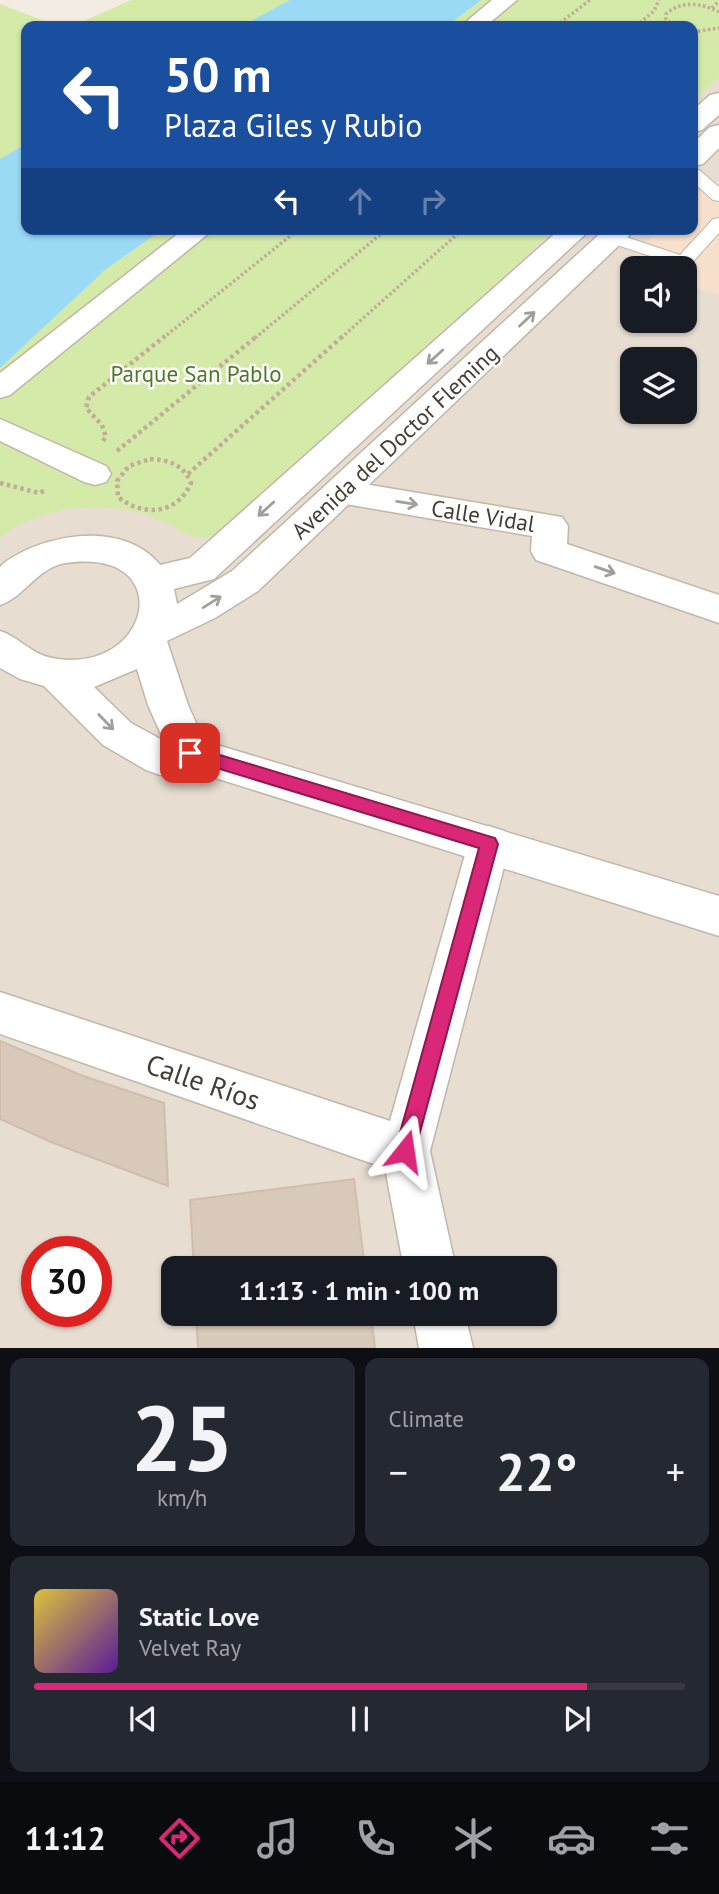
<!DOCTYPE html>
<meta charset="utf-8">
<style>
body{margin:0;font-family:"PT Sans",sans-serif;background:#242831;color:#f1f3f6;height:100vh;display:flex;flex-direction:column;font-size:26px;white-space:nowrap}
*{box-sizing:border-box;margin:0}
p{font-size:23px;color:#9ea1a6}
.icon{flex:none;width:38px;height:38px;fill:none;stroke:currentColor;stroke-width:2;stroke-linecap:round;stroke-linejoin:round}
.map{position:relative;height:1348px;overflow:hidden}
.side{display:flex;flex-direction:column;gap:10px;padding:10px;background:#0d0f14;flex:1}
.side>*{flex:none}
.guide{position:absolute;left:21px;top:21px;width:677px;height:214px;border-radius:14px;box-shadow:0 2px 5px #0004;background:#1a4fa0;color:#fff;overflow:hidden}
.fabs{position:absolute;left:620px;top:256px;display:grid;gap:14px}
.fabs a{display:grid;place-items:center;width:77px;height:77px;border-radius:14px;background:#171b24;box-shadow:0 2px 5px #0004;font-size:35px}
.speed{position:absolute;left:21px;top:1236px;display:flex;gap:14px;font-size:35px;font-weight:700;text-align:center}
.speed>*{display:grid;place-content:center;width:91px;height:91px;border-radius:50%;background:#171b24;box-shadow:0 2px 5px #0004;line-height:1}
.speed .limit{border:10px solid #d22;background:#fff;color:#111}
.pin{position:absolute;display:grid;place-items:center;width:60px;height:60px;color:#fff;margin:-30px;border-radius:14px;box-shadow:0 4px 10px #0006}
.me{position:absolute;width:77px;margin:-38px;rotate:15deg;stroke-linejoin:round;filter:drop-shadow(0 0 5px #0008)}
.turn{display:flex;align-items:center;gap:24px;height:147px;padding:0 28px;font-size:32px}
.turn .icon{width:91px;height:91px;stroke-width:2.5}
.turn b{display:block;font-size:49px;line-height:60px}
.lanes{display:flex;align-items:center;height:66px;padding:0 28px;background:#0003;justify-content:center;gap:35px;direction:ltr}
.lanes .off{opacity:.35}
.big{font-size:52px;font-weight:700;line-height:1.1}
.side .tile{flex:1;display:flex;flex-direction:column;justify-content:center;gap:10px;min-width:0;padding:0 24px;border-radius:14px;background:#242831}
.side .dial{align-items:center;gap:0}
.dial b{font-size:91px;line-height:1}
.song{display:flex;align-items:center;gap:21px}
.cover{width:84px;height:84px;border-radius:10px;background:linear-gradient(135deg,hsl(50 70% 55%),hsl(270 70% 35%))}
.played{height:7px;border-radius:4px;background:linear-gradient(90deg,#db2777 85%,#363941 85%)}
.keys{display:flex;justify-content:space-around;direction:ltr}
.heat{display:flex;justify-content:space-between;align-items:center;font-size:38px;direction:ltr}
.side .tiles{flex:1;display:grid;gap:10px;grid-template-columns:1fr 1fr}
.tile:last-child{grid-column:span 2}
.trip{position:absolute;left:161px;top:1256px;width:396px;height:70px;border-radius:14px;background:#171b24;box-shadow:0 2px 5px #0004;font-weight:700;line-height:70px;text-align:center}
.menu{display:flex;height:112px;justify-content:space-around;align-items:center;background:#090b0e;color:#9ea1a6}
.menu .icon{width:49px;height:49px}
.menu .selected{color:#db2777}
.menu b{font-size:32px;color:#f1f3f6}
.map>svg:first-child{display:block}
.residential{fill:#e7ddd1;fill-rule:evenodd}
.commercial{fill:#f7e0cc}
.green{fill:#d4eaa9}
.water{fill:#9adaf4}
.building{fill:#d8c9bb;stroke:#d0bdab;stroke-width:2}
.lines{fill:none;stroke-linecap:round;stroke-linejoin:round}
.service-casing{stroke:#c1b6a8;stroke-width:2}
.pedestrian-casing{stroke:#c1b6a8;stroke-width:3}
.minor-casing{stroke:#c1b6a8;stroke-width:3}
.tertiary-casing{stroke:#c1b6a8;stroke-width:3}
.path-far1{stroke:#c1ad95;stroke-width:3.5;stroke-dasharray:2.5 2.5;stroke-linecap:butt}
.path{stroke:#c1ad95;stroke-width:4.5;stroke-dasharray:3.5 3.5;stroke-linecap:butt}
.service{fill:#fff;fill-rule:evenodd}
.pedestrian{fill:#fff;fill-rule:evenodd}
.minor{fill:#fff;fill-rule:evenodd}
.tertiary{fill:#fff;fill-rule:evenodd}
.oneway{stroke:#a29e99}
.route{fill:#db2777;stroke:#8e194d;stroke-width:2}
.labels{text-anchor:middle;stroke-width:5;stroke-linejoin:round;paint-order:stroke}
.park-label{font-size:23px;fill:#4e7923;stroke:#fff}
.street-label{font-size:23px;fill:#453c33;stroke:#fff}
.near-street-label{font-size:28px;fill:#453c33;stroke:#fff}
</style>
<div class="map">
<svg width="719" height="1348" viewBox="0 0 719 1348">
<rect width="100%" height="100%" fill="#f3ece3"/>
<!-- residential -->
<path class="residential" d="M 247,0 L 719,0 L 719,1348 L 0,1348 L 0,17 L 26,27 L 26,229 L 693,229 L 693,26 L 191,26 ZM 632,268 L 684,268 L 684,320 L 632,320 ZM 632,359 L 684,359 L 684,411 L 632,411 ZM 37,1251 L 96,1251 L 96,1311 L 37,1311 ZM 173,1269 L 544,1269 L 544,1314 L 173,1314 Z"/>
<!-- commercial -->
<path class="commercial" d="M 719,180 L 719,295 L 684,284 L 684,268 L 632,269 L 623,266 L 659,229 L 693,229 L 693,195 Z"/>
<!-- green -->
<g class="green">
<path d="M 131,0 L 290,0 L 242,26 L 73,26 Z"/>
<path d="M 481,0 L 719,0 L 719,77 L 693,101 L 693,26 L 447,26 Z"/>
<path d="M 0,4 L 57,26 L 26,26 L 26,144 L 0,159 Z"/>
<path d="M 163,229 L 555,229 L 232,528 C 191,549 189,530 153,517 C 104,499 42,506 0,537 L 0,368 L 106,269 Z"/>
</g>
<!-- water -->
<g class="water">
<path d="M 290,0 L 481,0 L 447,26 L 242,26 Z"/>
<path d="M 26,144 L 26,229 L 163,229 L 106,269 L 0,368 L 0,159 Z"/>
</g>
<!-- building -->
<g class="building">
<path d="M 0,1041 L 83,1076 L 164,1103 L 168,1186 L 51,1142 L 0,1119 Z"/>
<path d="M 354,1179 L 365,1269 L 194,1269 L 190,1200 Z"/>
<path d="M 196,1314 L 371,1314 L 375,1348 L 198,1348 Z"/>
</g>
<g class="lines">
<defs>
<g id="service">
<path d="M 693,168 L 699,170 L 719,187 L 719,201 L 713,200 L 693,182 Z"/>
<path d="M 719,218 L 719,233 L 689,266 L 683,267 L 608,242 L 605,238 L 614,233 L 680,255 L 713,219 Z"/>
</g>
<g id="pedestrian">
<path d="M 492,0 L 517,0 L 486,26 L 461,26 Z"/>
<path d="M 184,229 L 214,229 L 10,395 L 0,398 L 0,373 Z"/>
<path d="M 0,419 L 106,466 L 111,474 L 106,482 L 95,485 L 84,482 L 0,441 Z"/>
</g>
<g id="minor">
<path d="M 340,480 L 562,517 L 568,526 L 567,544 L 719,595 L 719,623 L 536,560 L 531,551 L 532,536 L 328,501 L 323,492 L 328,483 Z"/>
<path d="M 489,826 L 504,831 L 510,844 L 430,1151 L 456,1269 L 404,1269 L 385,1168 L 0,1034 L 0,992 L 390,1121 L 468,844 L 474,831 Z"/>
<path d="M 413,1314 L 465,1314 L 473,1348 L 419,1348 Z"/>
</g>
<g id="tertiary">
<path d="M 719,93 L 719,115 L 702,130 L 693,132 L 693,110 L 710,95 Z"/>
<path d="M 719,125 L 719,148 L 703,164 L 693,166 L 693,143 L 710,127 Z"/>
<path d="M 560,229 L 591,229 L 214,579 L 174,589 L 177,604 L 232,571 L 605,229 L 636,229 L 258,591 L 215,618 L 167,641 L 188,705 L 204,741 L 719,896 L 719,936 L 190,770 L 160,775 L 146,770 L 103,745 L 44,686 L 20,679 L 0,668 L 0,631 C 19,637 31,654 52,658 C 152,677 179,546 66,563 C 37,567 25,597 0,605 L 0,567 L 4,563 C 45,533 124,520 160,565 L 190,558 ZM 137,669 L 148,705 L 164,741 L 131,723 L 94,687 Z"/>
</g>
</defs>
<!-- service casing -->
<use href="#service" class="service-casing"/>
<!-- pedestrian casing -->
<use href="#pedestrian" class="pedestrian-casing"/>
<!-- minor casing -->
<use href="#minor" class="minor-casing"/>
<!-- tertiary casing -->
<use href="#tertiary" class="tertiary-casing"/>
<!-- path-far1 -->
<g class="path-far1">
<path d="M 712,8 L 719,1"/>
<path d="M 556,26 L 590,0"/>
<path d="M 636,26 L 654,11 L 659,0"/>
<path d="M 674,26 L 666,19 L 666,14 C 681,0 702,3 719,12"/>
<path d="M 693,32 L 719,28"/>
<path d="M 163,338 L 299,229"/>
<path d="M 255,338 L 387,229"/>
<path d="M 341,338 L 463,229"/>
</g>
<!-- path -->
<g class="path">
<path d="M 103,441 L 106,437 L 102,425 L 86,408 L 89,397 L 165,336"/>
<path d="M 117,451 L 257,336"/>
<path d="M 150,459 C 169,460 183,464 191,483 C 177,515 143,517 118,497 L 117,481 L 129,466 Z"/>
<path d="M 188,474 L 343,336"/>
<path d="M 0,483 L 39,493 L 46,490"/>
</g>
<!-- service -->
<use href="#service" class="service"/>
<!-- pedestrian -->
<use href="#pedestrian" class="pedestrian"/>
<!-- minor -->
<use href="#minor" class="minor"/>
<!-- tertiary -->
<use href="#tertiary" class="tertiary"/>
</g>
<!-- one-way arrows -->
<defs><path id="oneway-shaft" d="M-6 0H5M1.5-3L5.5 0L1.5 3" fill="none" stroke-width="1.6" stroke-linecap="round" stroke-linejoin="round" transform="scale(1.75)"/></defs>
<g class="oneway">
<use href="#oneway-shaft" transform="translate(527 319) rotate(-43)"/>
<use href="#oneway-shaft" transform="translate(435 357) rotate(138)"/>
<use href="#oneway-shaft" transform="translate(407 503) rotate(9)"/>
<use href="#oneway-shaft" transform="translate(266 509) rotate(138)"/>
<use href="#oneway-shaft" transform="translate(605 570) rotate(19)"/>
<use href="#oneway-shaft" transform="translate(212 602) rotate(-32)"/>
<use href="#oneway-shaft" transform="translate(106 722) rotate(46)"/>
</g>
<!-- route -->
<path class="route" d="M 190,746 L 495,838 L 498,844 L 413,1158 L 405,1161 L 398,1158 L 395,1151 L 479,848 L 184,758 L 182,753 L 184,748 Z"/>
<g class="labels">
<!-- park labels -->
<g class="park-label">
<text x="196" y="382">Parque San Pablo</text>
</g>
<!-- street labels -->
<g class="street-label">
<text transform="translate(395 442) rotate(-43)" y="8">Avenida del Doctor Fleming</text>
<text transform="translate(483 516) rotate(9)" y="8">Calle Vidal</text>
</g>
<!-- near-street labels -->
<g class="near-street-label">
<text transform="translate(203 1082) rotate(19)" y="10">Calle Ríos</text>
</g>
</g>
</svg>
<div class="fabs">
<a><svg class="icon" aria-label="sound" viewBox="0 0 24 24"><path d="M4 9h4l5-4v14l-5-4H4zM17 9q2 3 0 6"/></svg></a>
<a><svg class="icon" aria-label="layers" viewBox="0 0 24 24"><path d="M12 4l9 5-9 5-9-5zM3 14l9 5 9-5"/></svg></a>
</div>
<div class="speed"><div class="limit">30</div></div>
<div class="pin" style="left:190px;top:753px;background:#d93025"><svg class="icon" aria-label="arrive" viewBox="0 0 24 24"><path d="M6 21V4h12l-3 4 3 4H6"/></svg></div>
<svg class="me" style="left:405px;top:1151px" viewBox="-20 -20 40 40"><path d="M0-17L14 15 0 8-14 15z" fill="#db2777" stroke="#fff" stroke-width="4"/></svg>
<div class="trip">11:13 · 1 min · 100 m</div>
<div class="guide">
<div class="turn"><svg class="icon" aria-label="left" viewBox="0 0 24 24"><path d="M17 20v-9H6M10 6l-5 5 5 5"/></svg><div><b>50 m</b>Plaza Giles y Rubio</div></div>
<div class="lanes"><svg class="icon" aria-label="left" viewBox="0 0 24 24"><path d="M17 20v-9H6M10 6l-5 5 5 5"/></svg><svg class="icon off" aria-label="ahead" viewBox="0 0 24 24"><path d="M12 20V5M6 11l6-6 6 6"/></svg><svg class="icon off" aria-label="right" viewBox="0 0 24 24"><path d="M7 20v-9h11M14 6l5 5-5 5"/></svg></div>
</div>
</div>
<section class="side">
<div class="tiles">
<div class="tile dial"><b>25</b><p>km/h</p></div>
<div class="tile"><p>Climate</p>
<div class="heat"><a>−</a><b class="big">22°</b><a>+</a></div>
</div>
<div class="tile">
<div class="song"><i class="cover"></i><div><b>Static Love</b><p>Velvet Ray</p></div></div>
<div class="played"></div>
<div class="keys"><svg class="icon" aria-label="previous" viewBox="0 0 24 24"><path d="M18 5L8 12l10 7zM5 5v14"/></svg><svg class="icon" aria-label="pause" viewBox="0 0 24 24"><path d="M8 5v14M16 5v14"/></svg><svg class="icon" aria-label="next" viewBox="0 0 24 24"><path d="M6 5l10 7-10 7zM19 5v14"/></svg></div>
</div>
</div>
</section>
<nav class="menu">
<b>11:12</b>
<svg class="icon selected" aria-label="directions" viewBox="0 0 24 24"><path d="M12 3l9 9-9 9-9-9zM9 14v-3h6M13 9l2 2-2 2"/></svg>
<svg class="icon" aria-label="music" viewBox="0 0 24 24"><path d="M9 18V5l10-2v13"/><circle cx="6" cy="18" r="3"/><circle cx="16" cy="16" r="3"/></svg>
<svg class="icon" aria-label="phone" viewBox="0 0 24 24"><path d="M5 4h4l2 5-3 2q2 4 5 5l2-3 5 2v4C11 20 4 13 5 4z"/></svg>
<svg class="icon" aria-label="climate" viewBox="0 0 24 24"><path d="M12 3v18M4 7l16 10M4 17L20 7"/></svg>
<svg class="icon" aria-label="car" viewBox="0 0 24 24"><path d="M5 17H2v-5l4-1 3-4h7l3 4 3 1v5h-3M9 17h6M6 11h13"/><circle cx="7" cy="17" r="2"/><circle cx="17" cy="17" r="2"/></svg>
<svg class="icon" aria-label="filters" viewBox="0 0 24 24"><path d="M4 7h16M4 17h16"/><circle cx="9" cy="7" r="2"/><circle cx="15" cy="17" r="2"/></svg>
</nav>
